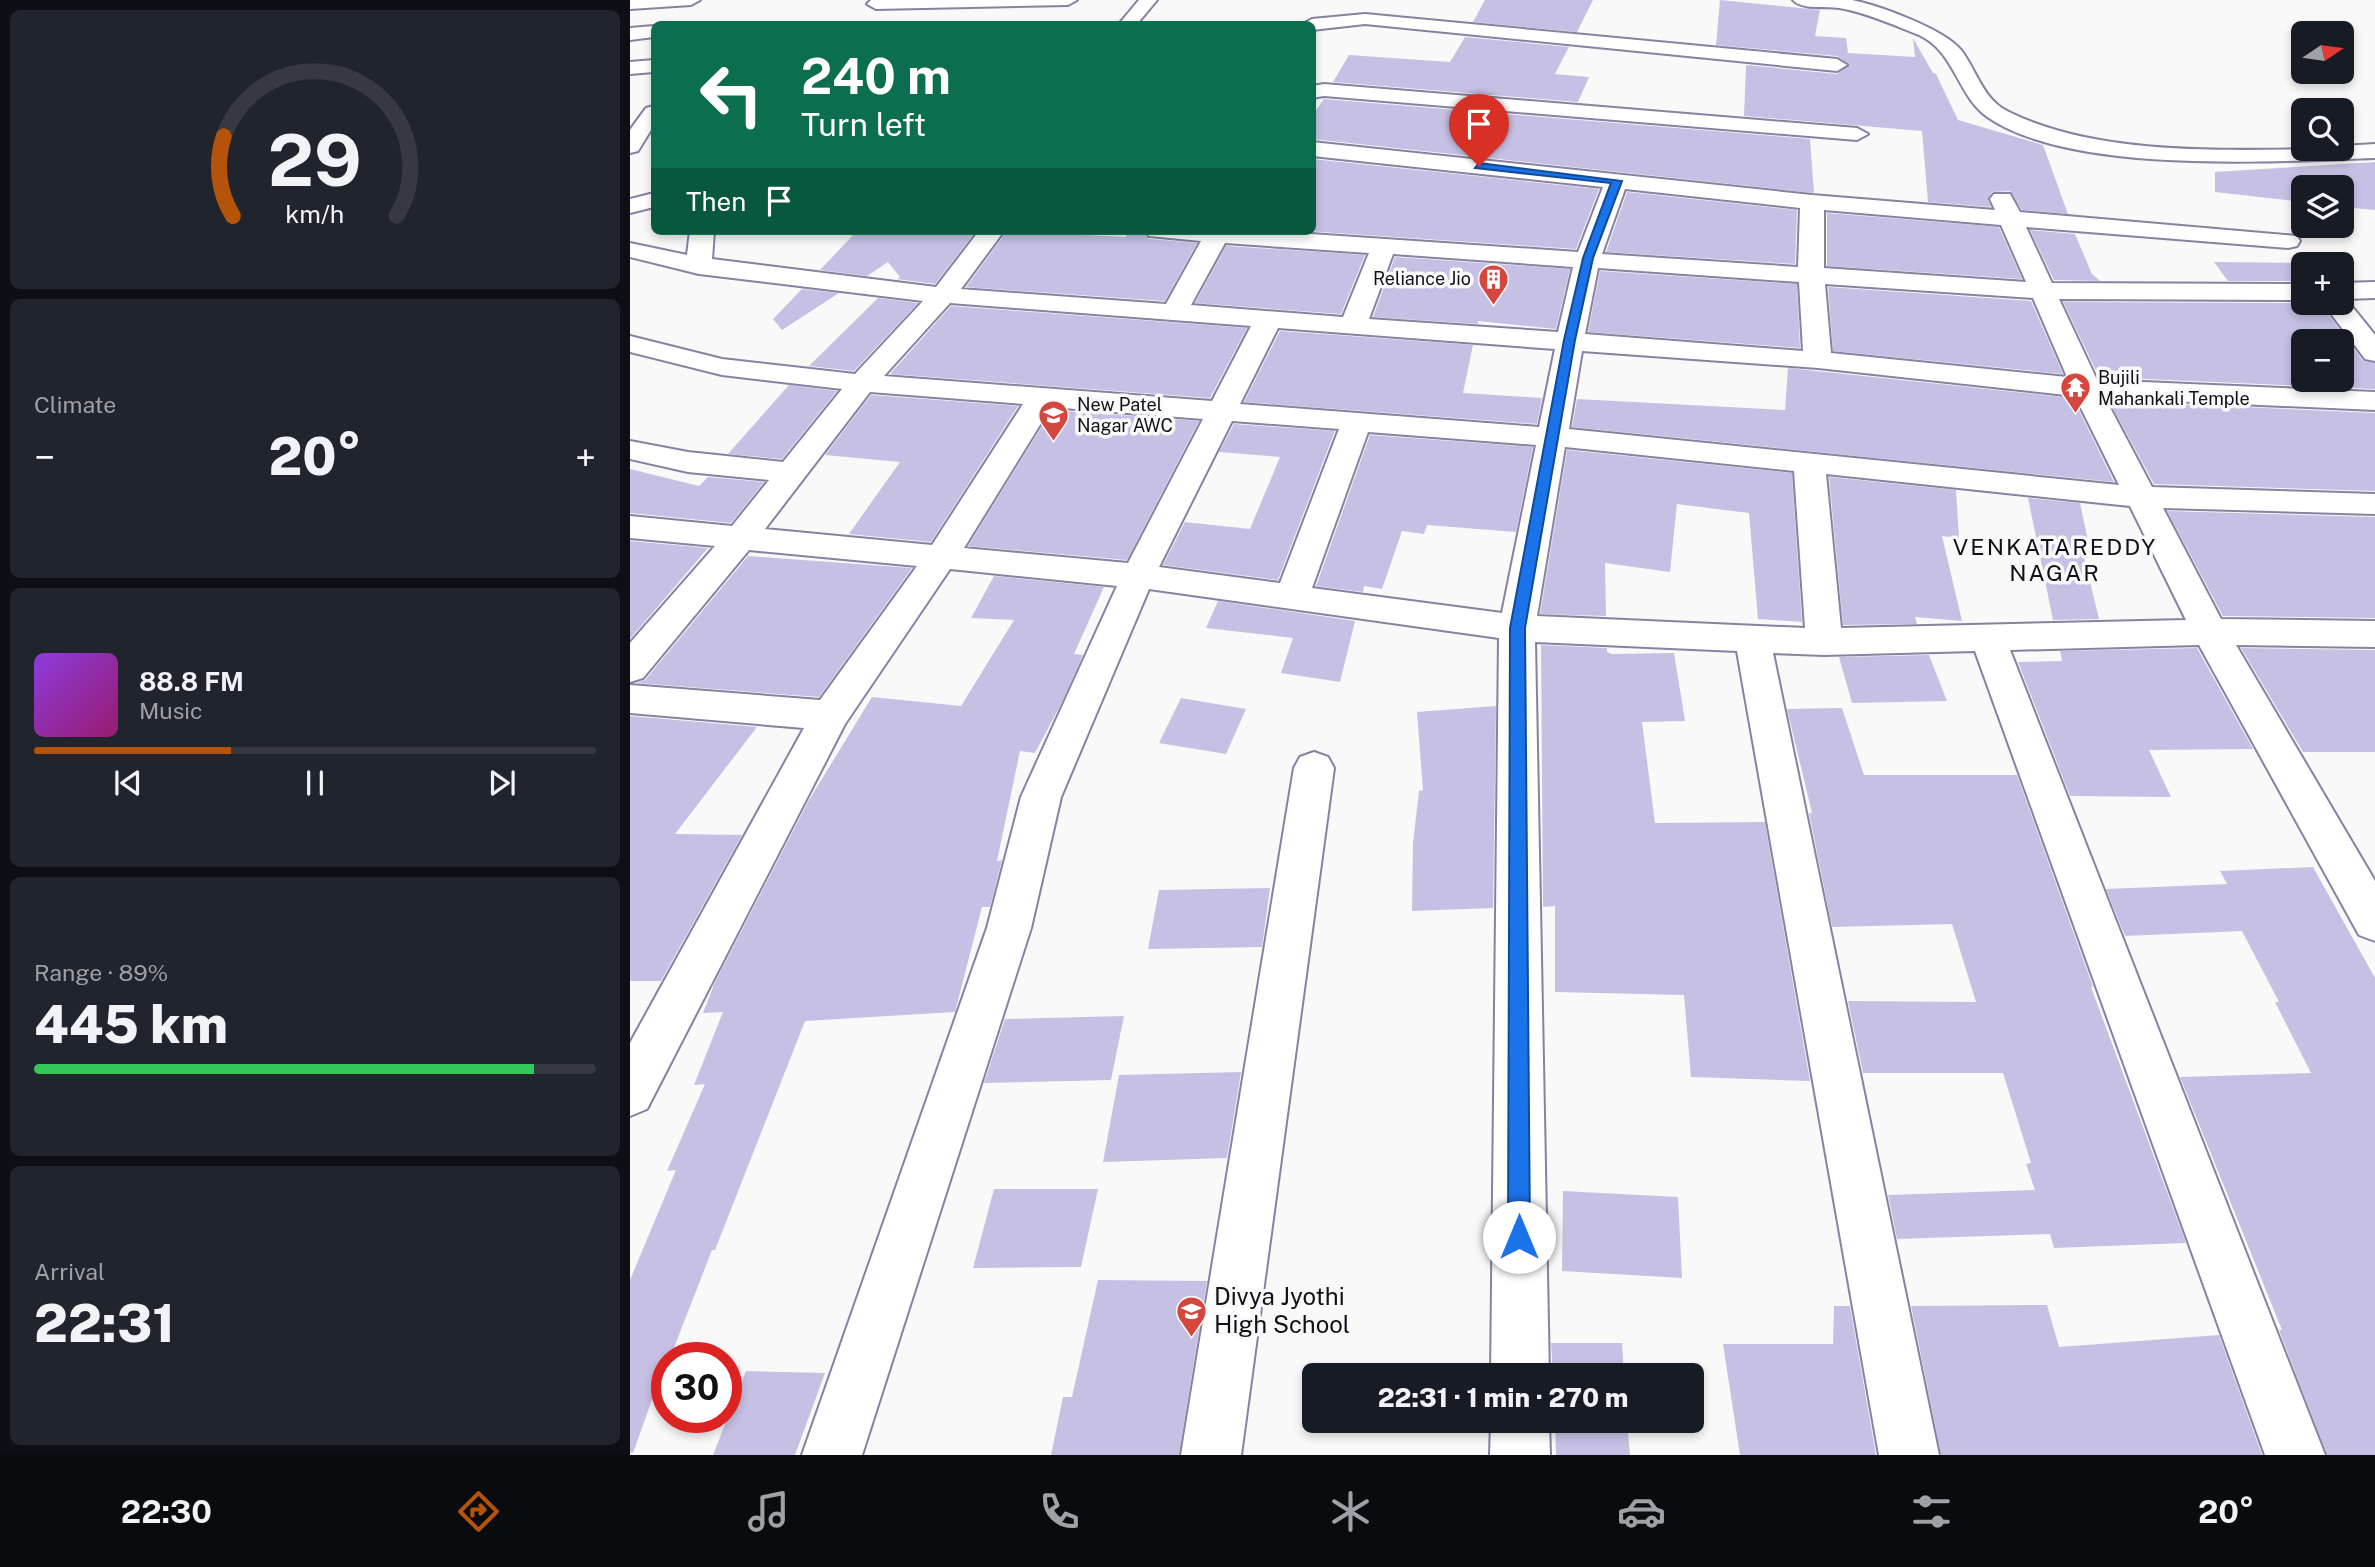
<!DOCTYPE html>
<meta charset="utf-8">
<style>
body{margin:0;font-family:"Public Sans",sans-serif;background:#20242c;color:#f1f3f6;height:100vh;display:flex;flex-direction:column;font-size:26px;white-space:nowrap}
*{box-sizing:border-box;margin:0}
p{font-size:23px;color:#9ea1a6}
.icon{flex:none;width:38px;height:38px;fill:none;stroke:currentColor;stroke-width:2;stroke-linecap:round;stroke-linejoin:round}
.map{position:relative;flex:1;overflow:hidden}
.details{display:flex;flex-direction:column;gap:10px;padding:10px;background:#0d0f14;width:630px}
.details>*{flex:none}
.hud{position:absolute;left:21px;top:21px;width:665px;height:214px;border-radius:10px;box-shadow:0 4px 10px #0003;background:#0b6e4f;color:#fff;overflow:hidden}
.needle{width:46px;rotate:77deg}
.buttons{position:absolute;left:1661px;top:21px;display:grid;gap:14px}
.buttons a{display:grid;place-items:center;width:63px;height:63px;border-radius:10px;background:#171b24;box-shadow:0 4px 10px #0003;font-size:35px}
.speed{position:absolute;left:21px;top:1342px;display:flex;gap:14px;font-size:35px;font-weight:700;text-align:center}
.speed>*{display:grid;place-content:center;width:91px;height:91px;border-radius:50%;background:#171b24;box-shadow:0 4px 10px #0003;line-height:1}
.speed .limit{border:10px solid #d22;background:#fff;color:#111}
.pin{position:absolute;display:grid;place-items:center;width:60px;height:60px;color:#fff;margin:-72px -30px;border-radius:50% 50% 50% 0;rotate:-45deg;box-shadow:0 0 7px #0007}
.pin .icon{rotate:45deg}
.me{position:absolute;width:77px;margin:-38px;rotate:0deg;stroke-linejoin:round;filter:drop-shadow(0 0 5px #0008)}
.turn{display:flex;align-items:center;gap:24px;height:147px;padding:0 35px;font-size:32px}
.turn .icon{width:91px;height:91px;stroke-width:2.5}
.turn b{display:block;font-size:49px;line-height:60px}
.then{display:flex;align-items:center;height:66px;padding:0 35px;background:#0003;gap:14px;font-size:26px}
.big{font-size:52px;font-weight:800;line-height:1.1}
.details .widget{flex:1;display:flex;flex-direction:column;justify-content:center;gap:10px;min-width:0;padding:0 24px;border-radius:10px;background:#20242c}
.details .dial{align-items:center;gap:0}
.dial svg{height:182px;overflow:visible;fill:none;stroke:#363941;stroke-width:7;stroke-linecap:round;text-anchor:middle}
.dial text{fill:#f1f3f6;stroke:none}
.song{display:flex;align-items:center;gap:21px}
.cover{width:84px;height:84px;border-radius:10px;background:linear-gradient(135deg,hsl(270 70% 55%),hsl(320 70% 35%))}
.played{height:7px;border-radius:4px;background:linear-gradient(90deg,#b45309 35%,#363941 35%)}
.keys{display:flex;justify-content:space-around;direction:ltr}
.heat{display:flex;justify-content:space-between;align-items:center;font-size:38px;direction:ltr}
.charge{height:10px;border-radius:5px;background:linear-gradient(90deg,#34c759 89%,#363941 0)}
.trip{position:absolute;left:672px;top:1363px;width:402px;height:70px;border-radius:10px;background:#171b24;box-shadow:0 4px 10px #0003;font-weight:800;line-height:70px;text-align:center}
.tabs{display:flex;height:112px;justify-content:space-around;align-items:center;background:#090b0e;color:#9ea1a6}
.tabs .icon{width:49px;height:49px}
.tabs .current{color:#b45309}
.tabs b{font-size:32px;color:#f1f3f6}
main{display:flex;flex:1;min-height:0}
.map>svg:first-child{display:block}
.building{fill:#c6c1e4;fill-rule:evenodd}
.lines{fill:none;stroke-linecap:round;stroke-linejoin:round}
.minor-casing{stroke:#8881a2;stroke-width:4}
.minor{fill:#fff;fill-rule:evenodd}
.route{fill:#1a73e8;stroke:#114b97;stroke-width:2}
.labels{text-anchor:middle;stroke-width:7;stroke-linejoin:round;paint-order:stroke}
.far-poi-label{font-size:18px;fill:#120f1b;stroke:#f9f9f9;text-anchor:start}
.neighbourhood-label{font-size:23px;letter-spacing:2px;fill:#120f1b;stroke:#f9f9f9}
.near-poi-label{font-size:24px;fill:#120f1b;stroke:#f9f9f9;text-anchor:start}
</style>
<main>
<section class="details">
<div class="widget dial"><svg viewBox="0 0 100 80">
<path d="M14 69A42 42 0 1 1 86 69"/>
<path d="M14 69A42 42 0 0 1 10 34" stroke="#b45309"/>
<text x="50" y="56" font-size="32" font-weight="700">29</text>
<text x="50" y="72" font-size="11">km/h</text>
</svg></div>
<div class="widget"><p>Climate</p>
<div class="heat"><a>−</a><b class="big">20°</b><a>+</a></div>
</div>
<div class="widget">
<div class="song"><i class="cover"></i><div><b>88.8 FM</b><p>Music</p></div></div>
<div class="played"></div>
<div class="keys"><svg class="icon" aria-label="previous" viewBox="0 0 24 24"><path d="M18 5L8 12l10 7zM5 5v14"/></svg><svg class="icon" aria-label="pause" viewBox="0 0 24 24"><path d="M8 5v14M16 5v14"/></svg><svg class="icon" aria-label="next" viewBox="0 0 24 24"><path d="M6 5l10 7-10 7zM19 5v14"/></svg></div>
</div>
<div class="widget"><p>Range · 89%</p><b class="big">445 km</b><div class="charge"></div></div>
<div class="widget"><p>Arrival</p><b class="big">22:31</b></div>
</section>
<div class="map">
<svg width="1745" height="1455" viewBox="0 0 1745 1455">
<rect width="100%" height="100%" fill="#f9f9f9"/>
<!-- building -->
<g class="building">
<path d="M 855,0 L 963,0 L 947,32 L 843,22 Z"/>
<path d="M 1090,0 L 1190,10 L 1185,36 L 1216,38 L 1218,53 L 1285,57 L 1283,38 L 1303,73 L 1306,74 L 1328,120 L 1413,145 L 1438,214 L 1392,210 L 1380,191 L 1362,192 L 1358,200 L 1361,207 L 1298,202 L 1292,131 L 1114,116 L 1116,65 L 1207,74 L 1219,64 L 1207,56 L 1086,45 Z"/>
<path d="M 835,37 L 939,47 L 925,74 L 959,77 L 948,102 L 703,82 L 719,55 L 820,62 Z"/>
<path d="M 694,99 L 1180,139 L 1184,193 L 682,139 L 682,116 Z"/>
<path d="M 682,159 L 969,189 L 946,249 L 675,231 L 682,231 Z"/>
<path d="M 1745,162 L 1745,210 L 1712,207 L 1712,187 L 1673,187 L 1673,202 L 1585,192 L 1585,172 Z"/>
<path d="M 997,192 L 1167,210 L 1165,264 L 976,252 Z"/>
<path d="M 1197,213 L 1369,227 L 1392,279 L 1197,266 Z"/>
<path d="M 1400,230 L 1445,234 L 1462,274 L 1470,281 L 1424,280 Z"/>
<path d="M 227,231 L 346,231 L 305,284 L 267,279 L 270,277 L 258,262 L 237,276 L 190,270 Z"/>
<path d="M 377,231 L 496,237 L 496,231 L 513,231 L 519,239 L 567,243 L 535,301 L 336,287 Z"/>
<path d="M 596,246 L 735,255 L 711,314 L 565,303 Z"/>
<path d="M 765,257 L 940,269 L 926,329 L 848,321 L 848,324 L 743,317 Z"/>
<path d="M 1584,262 L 1669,263 L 1673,268 L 1673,281 L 1598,281 Z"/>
<path d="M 970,271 L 1167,284 L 1170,348 L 958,332 Z"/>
<path d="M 1198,287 L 1401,301 L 1433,374 L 1203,351 Z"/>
<path d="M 172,289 L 209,293 L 152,330 L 143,319 Z"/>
<path d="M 248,298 L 288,303 L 224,371 L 179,366 Z"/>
<path d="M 1433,302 L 1690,303 L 1733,361 L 1745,363 L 1745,389 L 1469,377 ZM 1673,341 L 1712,341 L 1712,380 L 1673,380 Z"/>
<path d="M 321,306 L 617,328 L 580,398 L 260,374 Z"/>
<path d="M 650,331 L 843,345 L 833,393 L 912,398 L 907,424 L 614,402 Z"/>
<path d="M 1158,368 L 1443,398 L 1484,482 L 942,427 L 947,399 L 1155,410 Z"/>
<path d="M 159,385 L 207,391 L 152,459 L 98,454 Z"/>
<path d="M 241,395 L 388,406 L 301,542 L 219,534 L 270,462 L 195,455 Z"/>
<path d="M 1479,401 L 1745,413 L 1745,491 L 1524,484 Z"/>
<path d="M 422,410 L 569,421 L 497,560 L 338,546 Z"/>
<path d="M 604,424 L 705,431 L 648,580 L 533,565 L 555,522 L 620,529 L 650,457 L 589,452 Z"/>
<path d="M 740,435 L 903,447 L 886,532 L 797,525 L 794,534 L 772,531 L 752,589 L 734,586 L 733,592 L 686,586 Z"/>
<path d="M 937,450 L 1162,473 L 1172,622 L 1128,619 L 1119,513 L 1047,504 L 1040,572 L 975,563 L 976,616 L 910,614 Z"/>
<path d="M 0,469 L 69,486 L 78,477 L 134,482 L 101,523 L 0,513 Z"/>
<path d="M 1199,477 L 1326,490 L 1329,538 L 1312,536 L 1332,621 L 1285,617 L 1287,624 L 1213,625 Z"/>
<path d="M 1398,498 L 1450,503 L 1459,545 L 1451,544 L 1469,619 L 1423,620 Z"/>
<path d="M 1537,511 L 1745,517 L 1745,618 L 1593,616 Z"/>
<path d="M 0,541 L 78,548 L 0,639 Z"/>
<path d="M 118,556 L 282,568 L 189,697 L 6,683 L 15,680 Z"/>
<path d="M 364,576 L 474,587 L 444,654 L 453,655 L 430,706 L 405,753 L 390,751 L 367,861 L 372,860 L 360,907 L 352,907 L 325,1012 L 175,1021 L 85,1250 L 82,1250 L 40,1358 L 37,1358 L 3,1453 L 0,1452 L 0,1280 L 46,1170 L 37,1171 L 75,1084 L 64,1085 L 93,1012 L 73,1013 L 85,982 L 179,800 L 242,697 L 331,706 L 384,620 L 341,618 Z"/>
<path d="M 588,601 L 725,621 L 710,682 L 651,673 L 663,638 L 576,628 Z"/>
<path d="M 911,645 L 977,648 L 977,652 L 982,654 L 1044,653 L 1055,721 L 1012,722 L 1025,823 L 1135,822 L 1180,1081 L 1061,1077 L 1054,995 L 925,992 L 925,906 L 913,907 Z"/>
<path d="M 1567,648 L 1623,749 L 1519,750 L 1541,797 L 1440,796 L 1388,662 L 1432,661 L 1430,651 Z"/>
<path d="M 1611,648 L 1745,650 L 1745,752 L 1673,752 Z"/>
<path d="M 1299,655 L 1317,701 L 1222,703 L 1209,657 Z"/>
<path d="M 551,698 L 616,709 L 596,754 L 529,743 Z"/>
<path d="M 866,706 L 863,908 L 782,911 L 783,843 L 789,791 L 793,790 L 787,712 Z"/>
<path d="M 1212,708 L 1234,775 L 1387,775 L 1463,987 L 1461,987 L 1556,1243 L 1424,1248 L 1420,1234 L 1267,1239 L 1258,1195 L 1405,1190 L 1396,1164 L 1401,1163 L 1373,1073 L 1233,1073 L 1218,1001 L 1346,1002 L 1322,924 L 1202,927 L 1179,813 L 1182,813 L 1157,709 Z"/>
<path d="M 0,716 L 127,727 L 45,834 L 112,835 L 31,981 L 0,981 Z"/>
<path d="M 1683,867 L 1745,978 L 1745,1455 L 1697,1455 L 1649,1330 L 1652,1330 L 1550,1077 L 1681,1073 L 1645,1002 L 1649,1002 L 1612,931 L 1495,936 L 1476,889 L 1597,884 L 1590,871 Z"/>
<path d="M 640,888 L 632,947 L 518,949 L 529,890 Z"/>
<path d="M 494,1016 L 481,1080 L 354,1083 L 375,1019 Z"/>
<path d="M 611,1072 L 597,1158 L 473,1162 L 489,1075 Z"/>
<path d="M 364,1189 L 468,1189 L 451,1267 L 343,1268 Z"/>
<path d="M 933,1191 L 1048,1197 L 1052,1278 L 932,1271 Z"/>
<path d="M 468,1280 L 577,1281 L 549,1455 L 421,1455 L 433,1397 L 442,1397 Z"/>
<path d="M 1417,1305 L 1429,1347 L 1589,1335 L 1632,1455 L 1311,1455 L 1281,1306 Z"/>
<path d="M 1204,1306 L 1220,1306 L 1246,1455 L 1110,1455 L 1093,1344 L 1203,1344 Z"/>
<path d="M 921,1343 L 992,1343 L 994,1376 L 923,1376 Z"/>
<path d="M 116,1371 L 195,1373 L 165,1455 L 83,1455 Z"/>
<path d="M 925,1421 L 997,1421 L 1000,1455 L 926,1455 Z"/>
</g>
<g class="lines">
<defs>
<g id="minor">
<path d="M 0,0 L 70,0 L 61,5 L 0,9 Z"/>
<path d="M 241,0 L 447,0 L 438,5 L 246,9 L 237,4 Z"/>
<path d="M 509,0 L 527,0 L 507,24 L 489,24 Z"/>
<path d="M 1163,0 C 1182,0 1203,0 1222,0 C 1248,5 1314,29 1331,50 C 1347,71 1353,100 1379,112 C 1474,159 1610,149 1712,149 L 1712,146 L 1745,144 L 1745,158 C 1644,161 1444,175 1359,118 C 1327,97 1326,52 1289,35 C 1267,26 1231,11 1209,8 C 1196,6 1172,10 1163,0 Z"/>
<path d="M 735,14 L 1207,59 L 1217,65 L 1207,71 L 735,24 L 682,30 L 682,24 L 673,24 L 682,19 Z"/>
<path d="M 24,26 L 24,37 L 0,40 L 0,28 Z"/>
<path d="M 24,60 L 24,72 L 0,74 L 0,62 Z"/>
<path d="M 694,84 L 1227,128 L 1238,134 L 1227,140 L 694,96 L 682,98 L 682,86 Z"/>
<path d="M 24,106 L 24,125 L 8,151 L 0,153 L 0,130 L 16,108 Z"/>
<path d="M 682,142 L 1182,195 L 1365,210 L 1360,199 L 1364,194 L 1380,194 L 1390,212 L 1667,236 L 1670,241 L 1667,246 L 1658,248 L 1396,227 L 1422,283 L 1673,284 L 1673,300 L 1429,299 L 1467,380 L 1745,392 L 1745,410 L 1475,398 L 1522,487 L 1745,494 L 1745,514 L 1533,508 L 1591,619 L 1745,621 L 1745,647 L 1606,645 L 1745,881 L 1745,941 L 1729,935 L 1569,645 L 1380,650 L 1695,1455 L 1635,1455 L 1345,651 L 1194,655 L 1143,653 L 1309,1455 L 1249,1455 L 1107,651 L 905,642 L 919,1376 L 861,1376 L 869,638 L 519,589 L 431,797 L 401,928 L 232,1455 L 172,1455 L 357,928 L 391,797 L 487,586 L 320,569 L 215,724 L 17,1109 L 0,1116 L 0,1043 L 174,728 L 0,713 L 0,685 L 190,700 L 287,566 L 119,550 L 13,678 L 0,682 L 0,643 L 85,546 L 0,538 L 0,516 L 102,526 L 139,480 L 58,472 L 0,459 L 0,441 L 58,452 L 153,462 L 212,389 L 92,375 L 0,352 L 0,336 L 92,359 L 225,374 L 293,301 L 69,274 L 0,257 L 0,243 L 57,255 L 60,231 L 84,231 L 82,259 L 306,287 L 349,231 L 374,231 L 331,289 L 536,304 L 571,241 L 519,236 L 516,231 L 636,231 L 948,252 L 973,187 L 682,156 ZM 995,189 L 1170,208 L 1168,267 L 972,254 ZM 1194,210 L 1371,225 L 1396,282 L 1194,268 ZM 595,243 L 739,253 L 713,317 L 561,305 ZM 763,254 L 943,267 L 928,332 L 739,319 ZM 968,268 L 1169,282 L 1173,351 L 955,334 ZM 1195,284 L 1403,298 L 1437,377 L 1201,353 ZM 320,303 L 621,326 L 582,401 L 254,376 ZM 648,328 L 925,349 L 909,427 L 610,404 ZM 952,351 L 1188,368 L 1445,396 L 1489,485 L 939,429 ZM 240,392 L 393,404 L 302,545 L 135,529 ZM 421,407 L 573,419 L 498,563 L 334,548 ZM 602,421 L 709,429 L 650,583 L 529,567 ZM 738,432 L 906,445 L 872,613 L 682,588 ZM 935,447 L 1164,471 L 1175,628 L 907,616 ZM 1196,474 L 1500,506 L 1556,620 L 1211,628 Z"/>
<path d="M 24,193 L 24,207 L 0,213 L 0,199 Z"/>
<path d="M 1745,282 L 1745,298 L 1716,299 L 1745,335 L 1745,361 L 1735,359 L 1693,303 L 1712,303 L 1712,283 Z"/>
<path d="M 684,752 L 698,757 L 704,768 L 611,1455 L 551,1455 L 664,768 L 670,757 Z"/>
<path d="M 861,1421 L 919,1421 L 920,1455 L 860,1455 Z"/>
</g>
</defs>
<!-- minor casing -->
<use href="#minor" class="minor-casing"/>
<!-- minor -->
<use href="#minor" class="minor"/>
</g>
<!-- route -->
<path class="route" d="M 849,163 L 992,181 L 963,258 L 945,340 L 895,628 L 900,1237 L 897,1245 L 889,1248 L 882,1245 L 878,1237 L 880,628 L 934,340 L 953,258 L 981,183 L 845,168 Z"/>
<!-- icons -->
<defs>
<symbol id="building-pin" viewBox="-11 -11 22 30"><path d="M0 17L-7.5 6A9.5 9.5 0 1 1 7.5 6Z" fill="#d5473e" stroke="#f9f9f9"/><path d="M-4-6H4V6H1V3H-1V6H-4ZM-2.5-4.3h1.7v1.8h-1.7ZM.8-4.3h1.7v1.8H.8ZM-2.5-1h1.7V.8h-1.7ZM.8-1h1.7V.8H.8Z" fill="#fff"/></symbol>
<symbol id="temple-pin" viewBox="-11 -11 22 30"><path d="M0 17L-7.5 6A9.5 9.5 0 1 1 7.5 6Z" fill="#d5473e" stroke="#f9f9f9"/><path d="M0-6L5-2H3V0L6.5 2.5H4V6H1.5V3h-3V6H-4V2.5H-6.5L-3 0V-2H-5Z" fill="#fff"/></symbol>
<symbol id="university-pin" viewBox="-11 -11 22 30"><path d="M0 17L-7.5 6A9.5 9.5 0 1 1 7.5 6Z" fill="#d5473e" stroke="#f9f9f9"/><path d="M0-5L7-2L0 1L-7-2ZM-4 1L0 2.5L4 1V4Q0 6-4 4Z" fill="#fff"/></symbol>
</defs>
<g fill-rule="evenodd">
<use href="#building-pin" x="846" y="262" width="35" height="47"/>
<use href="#temple-pin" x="1428" y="370" width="35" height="47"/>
<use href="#university-pin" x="406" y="398" width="35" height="47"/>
<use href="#university-pin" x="544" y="1294" width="35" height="47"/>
</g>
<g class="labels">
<!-- far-poi labels -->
<g class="far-poi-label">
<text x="841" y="285" text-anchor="end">Reliance Jio</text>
<text x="1468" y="384">Bujili<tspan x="1468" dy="21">Mahankali Temple</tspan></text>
<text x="447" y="411">New Patel<tspan x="447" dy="21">Nagar AWC</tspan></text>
</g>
<!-- neighbourhood labels -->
<g class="neighbourhood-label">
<text x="1425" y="555">VENKATAREDDY<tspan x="1425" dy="26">NAGAR</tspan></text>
</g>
<!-- near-poi labels -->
<g class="near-poi-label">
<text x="584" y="1305">Divya Jyothi<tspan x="584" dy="28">High School</tspan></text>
</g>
</g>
</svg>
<div class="buttons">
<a><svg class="needle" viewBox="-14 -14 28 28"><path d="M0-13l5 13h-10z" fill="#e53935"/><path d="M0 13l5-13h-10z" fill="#9ea1a6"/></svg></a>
<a><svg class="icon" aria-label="search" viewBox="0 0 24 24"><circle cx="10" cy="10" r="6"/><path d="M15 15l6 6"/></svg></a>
<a><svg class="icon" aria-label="layers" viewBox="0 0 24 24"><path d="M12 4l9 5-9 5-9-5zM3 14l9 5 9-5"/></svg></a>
<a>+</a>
<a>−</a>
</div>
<div class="speed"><div class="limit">30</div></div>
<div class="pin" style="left:849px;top:166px;background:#d93025"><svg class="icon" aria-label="arrive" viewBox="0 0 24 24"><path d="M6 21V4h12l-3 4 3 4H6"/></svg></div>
<svg class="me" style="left:889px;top:1237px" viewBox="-20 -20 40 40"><circle r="19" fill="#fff"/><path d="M0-13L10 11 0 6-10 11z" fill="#1a73e8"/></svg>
<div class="trip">22:31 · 1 min · 270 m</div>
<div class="hud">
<div class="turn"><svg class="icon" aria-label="left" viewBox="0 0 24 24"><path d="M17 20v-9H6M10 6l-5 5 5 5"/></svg><div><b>240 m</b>Turn left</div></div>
<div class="then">Then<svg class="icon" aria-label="arrive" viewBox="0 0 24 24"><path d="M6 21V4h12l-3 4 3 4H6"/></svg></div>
</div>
</div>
</main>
<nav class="tabs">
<b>22:30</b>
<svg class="icon current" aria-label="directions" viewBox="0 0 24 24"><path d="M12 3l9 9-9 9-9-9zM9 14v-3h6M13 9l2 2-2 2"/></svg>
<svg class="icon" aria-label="music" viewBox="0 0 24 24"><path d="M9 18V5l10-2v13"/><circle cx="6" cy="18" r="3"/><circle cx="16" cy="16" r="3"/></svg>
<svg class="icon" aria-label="phone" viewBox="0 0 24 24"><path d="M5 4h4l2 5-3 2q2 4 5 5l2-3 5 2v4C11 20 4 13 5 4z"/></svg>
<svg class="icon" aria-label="climate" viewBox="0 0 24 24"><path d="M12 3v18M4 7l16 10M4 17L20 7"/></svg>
<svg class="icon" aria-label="car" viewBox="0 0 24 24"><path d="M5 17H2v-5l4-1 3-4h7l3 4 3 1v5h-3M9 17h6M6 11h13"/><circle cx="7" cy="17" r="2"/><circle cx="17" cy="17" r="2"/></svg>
<svg class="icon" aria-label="filters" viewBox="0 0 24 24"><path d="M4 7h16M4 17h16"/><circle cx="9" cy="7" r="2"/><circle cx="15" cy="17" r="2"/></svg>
<b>20°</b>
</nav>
